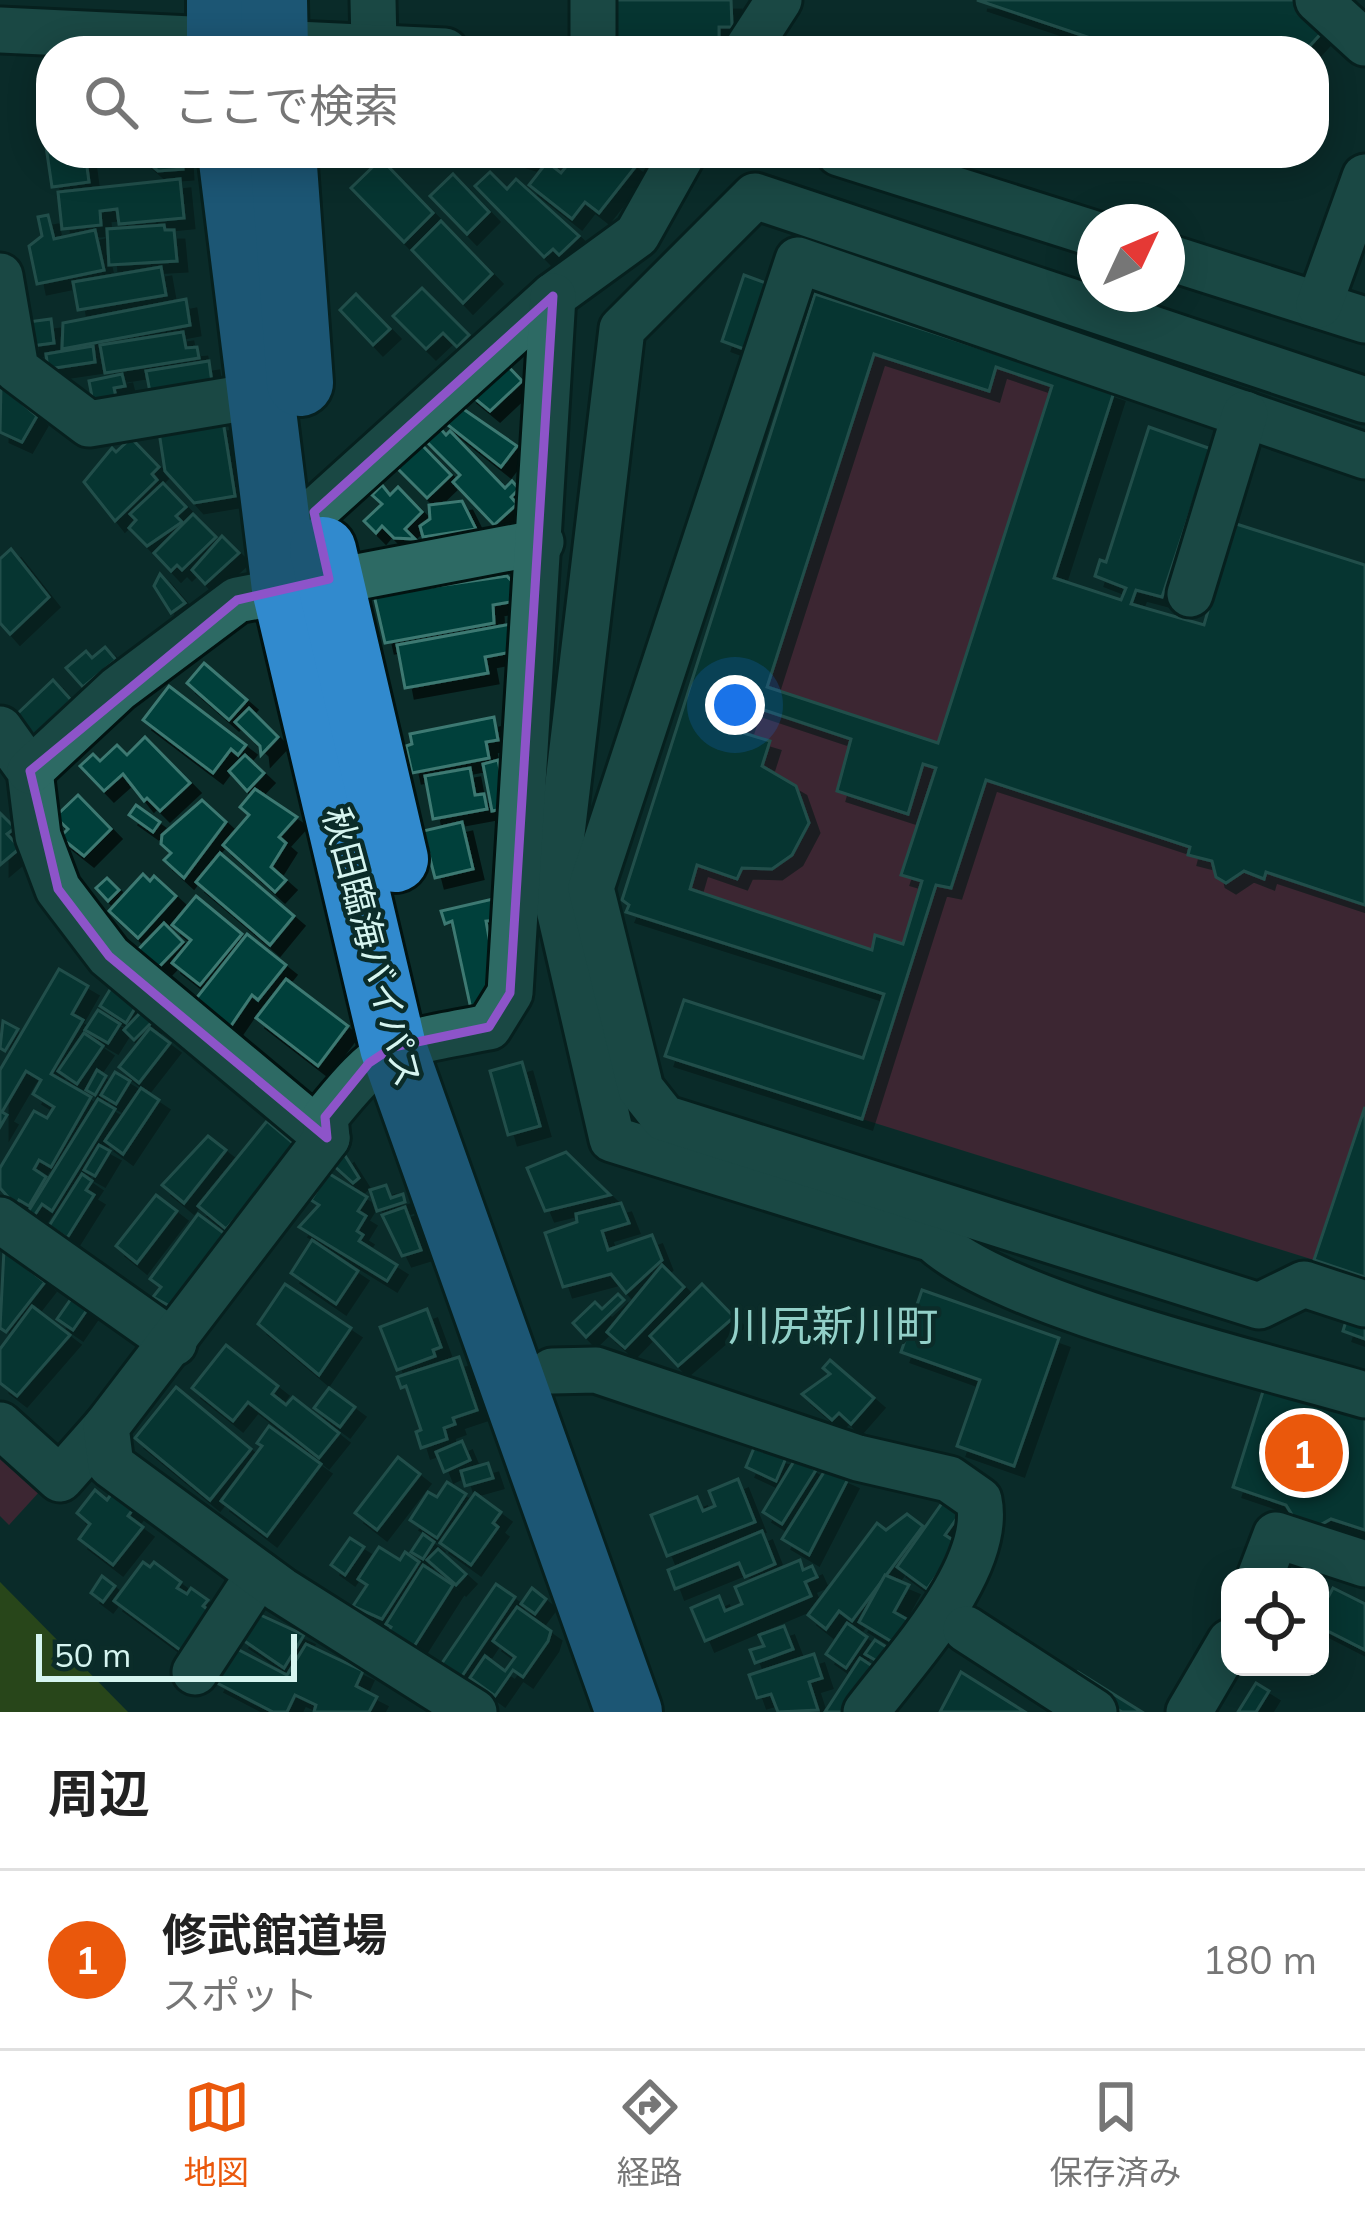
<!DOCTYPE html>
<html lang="ja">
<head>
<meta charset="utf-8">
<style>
  body { margin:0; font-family:Mulish,"Noto Sans JP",sans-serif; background:#f2f2f2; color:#222 }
  .controls { position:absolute; right:36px; bottom:36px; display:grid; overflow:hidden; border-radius:24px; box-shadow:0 6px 30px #0003 }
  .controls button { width:108px; height:108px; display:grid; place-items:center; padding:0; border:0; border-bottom:3px solid #e0e0e0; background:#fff; color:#222; font:60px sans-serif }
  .compass { position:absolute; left:1077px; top:204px; width:108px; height:108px; border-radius:50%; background:#fff; box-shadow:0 6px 30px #0003; rotate:46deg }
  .scale { position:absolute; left:36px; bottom:30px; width:261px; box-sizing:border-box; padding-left:12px; border:6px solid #d6f5f0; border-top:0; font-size:33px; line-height:42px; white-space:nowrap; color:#d6f5f0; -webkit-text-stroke:9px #0b2c29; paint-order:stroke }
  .you { position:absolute; left:735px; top:705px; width:42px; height:42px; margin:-30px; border:9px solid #fff; border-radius:50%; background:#1a73e8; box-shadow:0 0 0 18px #1a73e833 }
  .badge { display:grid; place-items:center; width:78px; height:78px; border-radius:50%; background:#ea580c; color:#fff; font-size:39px; font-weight:700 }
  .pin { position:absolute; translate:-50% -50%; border:6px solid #fff; box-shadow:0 3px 12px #0006 }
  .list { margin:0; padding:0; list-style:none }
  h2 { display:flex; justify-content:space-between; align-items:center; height:156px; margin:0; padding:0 48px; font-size:51px }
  h2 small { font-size:39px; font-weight:400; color:#767676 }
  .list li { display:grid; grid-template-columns:78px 1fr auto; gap:36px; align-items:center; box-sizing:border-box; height:180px; padding:0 48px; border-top:3px solid #e0e0e0 }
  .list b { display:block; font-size:45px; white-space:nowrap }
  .list p { margin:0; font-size:39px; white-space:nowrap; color:#767676 }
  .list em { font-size:39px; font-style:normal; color:#767676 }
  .icon { flex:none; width:66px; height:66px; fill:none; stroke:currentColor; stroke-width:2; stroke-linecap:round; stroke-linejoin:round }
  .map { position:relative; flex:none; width:1365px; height:1712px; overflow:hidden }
  .search { position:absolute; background:#fff; box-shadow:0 6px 30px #0003; left:36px; right:36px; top:36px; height:132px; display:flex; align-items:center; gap:30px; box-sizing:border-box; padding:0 42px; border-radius:48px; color:#767676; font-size:45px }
  .sheet { height:336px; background:#fff }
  nav { display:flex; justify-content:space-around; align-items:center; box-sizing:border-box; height:168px; border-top:3px solid #e0e0e0; background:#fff; font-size:33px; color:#767676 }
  nav a { display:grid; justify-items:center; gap:6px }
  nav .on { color:#ea580c }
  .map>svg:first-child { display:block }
</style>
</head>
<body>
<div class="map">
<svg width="1365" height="1712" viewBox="0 0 1365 1712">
  <defs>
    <filter id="shadow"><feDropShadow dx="10" dy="10" stdDeviation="0" flood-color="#0009"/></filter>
  </defs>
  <rect width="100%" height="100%" fill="#0b2c29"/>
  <g fill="#79203c">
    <path d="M874 354 988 391 996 367 1052 386 938 743 767 687Z"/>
    <path d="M749 705 851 739 838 791 908 814 923 764 936 768 901 874 922 881 903 944 876 935 872 950 690 889 697 865 737 879 742 868C776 874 798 856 809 824L796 786 762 766 770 741 740 732Z"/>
    <path d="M986 780 1190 847 1188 855 1212 861 1216 877 1226 882 1244 871 1266 872 1365 905V1107L1314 1260 862 1119 936 885 951 888Z"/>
    <path d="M0 1433 51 1479 9 1525 0 1516Z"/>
  </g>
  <path fill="#4c6708" d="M0 1582 128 1712H0Z"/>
  <g fill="#003f3a" stroke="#3d7972" stroke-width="3" fill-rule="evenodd" filter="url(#shadow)">
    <path d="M614 0H731L732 27H719V42H709V51H647V41H615Z"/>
    <path d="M977 0H1295L1326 28 1305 51 1262 40 1258 51H1129Z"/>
    <path d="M51 97V153H85L89 182 52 187 39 99Z"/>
    <path d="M137 153H182L183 169 158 171Z"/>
    <path d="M504 153H553L539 164Z"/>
    <path d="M577 153H619L636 166 599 213 585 202 572 219 529 185 547 162 561 173Z"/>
    <path d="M381 159 433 213 404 242 351 188Z"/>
    <path d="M490 172 507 189 516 179 579 236 559 255 553 249 544 257 475 186Z"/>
    <path d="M453 174 489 212 467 234 430 196Z"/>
    <path d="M180 179 184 218 119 224 117 209 100 211 101 225 62 229 58 192Z"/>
    <path d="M48 215 54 239 95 230 104 270 37 284 29 246 42 236 38 217Z"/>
    <path d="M441 221 492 274 463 303 412 250Z"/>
    <path d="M164 225 165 230H174L177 261 109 265 107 229Z"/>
    <path d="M161 267 166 295 78 310 73 282Z"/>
    <path d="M744 275 774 286 752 352 722 341Z"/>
    <path d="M422 288 469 335 457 347 443 333 426 349 393 316Z"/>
    <path d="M356 294 390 329 373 345 340 310Z"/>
    <path d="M815 294 1114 392 1054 578 1121 600 1126 588 1095 576 1100 560 1106 562 1149 427 1211 449 1162 597 1136 590 1131 604 1204 625 1233 523 1365 565V905L1266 872 1264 879 1244 871 1226 883 1216 877 1212 861 1188 855 1190 847 986 780 951 888 936 885 862 1119 665 1056 684 1000 863 1058 884 994 626 912 629 905 622 900ZM874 354 989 391 996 367 1052 386 938 743 767 687ZM749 705 851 739 837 791 908 814 923 764 936 768 901 875 922 881 903 944 875 935 872 950 690 889 697 865 737 879 742 868 772 869 792 855 809 823 796 786 762 766 770 741 740 732Z"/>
    <path d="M186 299 190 325 62 349 63 323Z"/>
    <path d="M51 319 54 343 31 346 28 322Z"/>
    <path d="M183 332 186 348 197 347 199 358 105 373 100 345Z"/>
    <path d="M93 346 95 362 48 369 46 354Z"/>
    <path d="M209 361 212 383 150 392 146 371Z"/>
    <path d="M503 361 522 381 490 411 468 393Z"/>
    <path d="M122 374 125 386 114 388 116 397 93 402 89 381Z"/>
    <path d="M1 385 37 416 22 442 0 432Z"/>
    <path d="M456 404 517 446 501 467 444 422Z"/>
    <path d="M223 421 235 496 194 503 165 471 159 432Z"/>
    <path d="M439 427 446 435 450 431 505 488 512 481 519 489 511 497 517 504 494 525 453 482 460 475 425 440Z"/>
    <path d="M131 438 159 467 152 474 157 480 115 521 84 482 112 448 116 452Z"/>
    <path d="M419 442 451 475 427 498 395 466Z"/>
    <path d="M163 483 186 507 176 516 182 522 147 546 129 528 136 520 130 514Z"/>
    <path d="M382 485 390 495 398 487 422 512 405 529 415 539 394 538 382 526 376 533 364 521 382 504 372 495Z"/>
    <path d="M462 501 476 529 423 537 420 526 430 519 429 505Z"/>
    <path d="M193 514 216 537 182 570 177 565 171 571 154 553Z"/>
    <path d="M222 536 239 553 205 584 192 570Z"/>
    <path d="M11 549 49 597 10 634 0 623V559Z"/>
    <path d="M160 574 185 603 171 613 154 586Z"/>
    <path d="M507 576 520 590 515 601 493 605 494 623 385 643 374 595Z"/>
    <path d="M511 624 516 651 485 657 488 673 405 688 397 645Z"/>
    <path d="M105 647 116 660 83 687 66 668 86 651 92 658Z"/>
    <path d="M204 663 247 700 229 720 187 683Z"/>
    <path d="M53 680 71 700 34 735 16 715Z"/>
    <path d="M169 686 246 745 238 755 231 749 213 773 143 720Z"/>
    <path d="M249 708 278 737 261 755 260 746 235 722Z"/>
    <path d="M494 717 498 740 486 742 489 758 412 773 406 746 412 744 410 734Z"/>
    <path d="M145 737 190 783 160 811 147 798 144 801 123 774 104 791 80 766 93 754 100 761 117 745 127 755Z"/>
    <path d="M245 755 264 773 247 791 229 771Z"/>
    <path d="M498 760 508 808 492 811 483 764Z"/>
    <path d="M470 768 475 795 484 794 487 809 433 819 425 776Z"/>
    <path d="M255 789 297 817 279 837 286 843 271 867 286 880 275 892 223 845 249 815 240 807Z"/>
    <path d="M78 795 111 829 84 856 60 837 68 829 55 817Z"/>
    <path d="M202 800 226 822 184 878 164 860 171 853 161 844 162 835Z"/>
    <path d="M136 805 160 822 153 832 129 815Z"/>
    <path d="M0 813 15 828 7 834 20 848 0 865Z"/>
    <path d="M462 822 473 869 435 878 423 831Z"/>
    <path d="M220 853 294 916 270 945 196 882Z"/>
    <path d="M143 874 150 881 154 876 176 896 138 938 109 911Z"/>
    <path d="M107 878 119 890 108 901 96 888Z"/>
    <path d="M196 896 242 934 200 985 172 963 191 940 172 925Z"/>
    <path d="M493 899 499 920 486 921 494 966 491 1003 471 1009 452 921 445 924 441 911Z"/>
    <path d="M164 923 183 942 154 972 135 953Z"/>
    <path d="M247 934 286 965 258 1000 252 995 226 1033 191 1005Z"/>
    <path d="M59 969 88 986 72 1014 83 1020 51 1074 91 1097 51 1167 39 1160 34 1169 46 1177 29 1206 19 1200 16 1206 0 1188V1168L34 1111 47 1118 54 1107 33 1094 41 1080 26 1071 2 1112 7 1115 0 1127V1070Z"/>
    <path d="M286 979 348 1026 318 1066 256 1018Z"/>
    <path d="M111 988 137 1005 126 1023 100 1006Z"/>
    <path d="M98 1010 120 1024 108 1043 85 1030Z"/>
    <path d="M142 1011 152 1022 134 1040 124 1030Z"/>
    <path d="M3 1021 18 1029 5 1051 0 1048Z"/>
    <path d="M150 1028 170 1043 139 1083 119 1067Z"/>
    <path d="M84 1033 103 1046 77 1084 58 1071Z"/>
    <path d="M522 1062 540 1126 508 1135 490 1071Z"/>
    <path d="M97 1070 106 1076 95 1095 86 1090Z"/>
    <path d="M115 1072 130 1081 116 1104 101 1095Z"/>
    <path d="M141 1088 159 1100 123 1154 105 1141Z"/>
    <path d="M98 1099 115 1109 52 1211 42 1204 34 1216 28 1212Z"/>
    <path d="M1365 1107V1277L1314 1260Z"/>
    <path d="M267 1121 299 1148 226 1229 198 1206Z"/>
    <path d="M208 1136 226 1150 184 1203 162 1185Z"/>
    <path d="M99 1145 110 1151 95 1176 84 1170Z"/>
    <path d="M566 1152 610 1195 545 1211 527 1168Z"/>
    <path d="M344 1154 359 1178 353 1183 333 1165Z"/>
    <path d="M328 1173 367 1197 358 1211 366 1216 357 1231 363 1235 359 1241 397 1265 387 1281 299 1227 319 1205 311 1200Z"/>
    <path d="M82 1174 92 1181 86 1190 94 1195 67 1238 49 1226Z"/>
    <path d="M386 1185 391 1198 403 1194 405 1202 377 1211 370 1190Z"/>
    <path d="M156 1195 177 1211 137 1263 116 1246Z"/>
    <path d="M621 1203 629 1223 602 1231 608 1250 652 1235 662 1260 626 1293 611 1274 563 1287 545 1233 577 1222 576 1214Z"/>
    <path d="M405 1207 421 1250 402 1256 382 1215Z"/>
    <path d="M198 1214 229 1237 179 1311 153 1297 161 1287 150 1279Z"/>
    <path d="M312 1240 358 1271 336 1304 291 1273Z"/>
    <path d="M4 1250 45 1282 6 1332 0 1328Z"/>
    <path d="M662 1265 684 1287 625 1348 607 1332Z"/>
    <path d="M285 1284 351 1328 319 1375 258 1324Z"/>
    <path d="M702 1284 734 1317 678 1366 650 1336Z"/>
    <path d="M922 1290 1059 1338 1014 1466 957 1446 980 1380 901 1352Z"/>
    <path d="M618 1294 624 1300 586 1337 573 1323 595 1302 602 1309Z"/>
    <path d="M73 1296 89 1307 73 1330 57 1319Z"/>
    <path d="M32 1306 70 1335 17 1396 0 1383V1349Z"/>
    <path d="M427 1309 441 1347 433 1350 435 1356 397 1370 380 1327Z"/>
    <path d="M1347 1318 1365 1324V1339L1343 1331Z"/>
    <path d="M226 1345 278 1386 272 1394 286 1405 293 1397 339 1433 319 1458 248 1402 233 1421 192 1388Z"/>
    <path d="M459 1357 477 1410 453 1418 455 1424 444 1428 447 1439 421 1448 416 1432 421 1430 406 1386 401 1388 397 1377Z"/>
    <path d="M830 1360 874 1398 851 1424 839 1413 832 1420 802 1394 830 1374 823 1368Z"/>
    <path d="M1265 1385 1365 1419V1530L1331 1519 1304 1534 1286 1505 1233 1487Z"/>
    <path d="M176 1387 251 1449 210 1500 135 1438Z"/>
    <path d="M329 1388 355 1407 340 1427 314 1408Z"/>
    <path d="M269 1426 321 1464 267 1536 221 1501 262 1446 257 1443Z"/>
    <path d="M462 1441 470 1460 444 1472 436 1452Z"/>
    <path d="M754 1448 786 1458 776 1481 746 1467Z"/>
    <path d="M398 1457 420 1474 377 1530 355 1513Z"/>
    <path d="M796 1458 816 1470 782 1524 763 1512Z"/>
    <path d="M488 1463 493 1478 465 1486 461 1471Z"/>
    <path d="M826 1469 848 1479 809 1555 782 1539Z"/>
    <path d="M738 1479 755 1522 667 1556 651 1515 697 1497 703 1511 715 1506 709 1491Z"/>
    <path d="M447 1482 466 1494 437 1538 410 1520 428 1492 437 1497Z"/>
    <path d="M115 1489 136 1505 128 1516 143 1527 113 1565 79 1539 90 1524 77 1513 95 1490 107 1500Z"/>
    <path d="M475 1493 501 1512 493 1523 498 1527 471 1565 440 1543Z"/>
    <path d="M945 1499 962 1511 945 1535 959 1544 927 1589 897 1567Z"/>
    <path d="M907 1514 923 1526 852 1621 839 1611 826 1629 808 1615 877 1523 886 1530Z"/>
    <path d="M762 1531 775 1564 745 1577 739 1563 675 1589 668 1570Z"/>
    <path d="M423 1534 434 1542 423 1559 411 1552Z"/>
    <path d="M350 1538 364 1547 345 1575 331 1565Z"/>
    <path d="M379 1547 400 1560 405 1552 419 1562 382 1619 353 1606 367 1585 358 1579Z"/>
    <path d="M438 1549 466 1574 456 1585 427 1560Z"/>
    <path d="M800 1560 803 1570 812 1566 817 1577 805 1582 811 1596 705 1641 691 1608 719 1596 725 1611 742 1604 735 1587Z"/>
    <path d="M143 1562 150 1567 154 1562 181 1582 177 1588 187 1594 191 1588 208 1600 203 1606 212 1613 183 1652 114 1601Z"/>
    <path d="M423 1565 453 1585 413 1648 388 1632 391 1627 386 1624Z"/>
    <path d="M885 1575 909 1585 894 1612 917 1625 899 1646 859 1622Z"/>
    <path d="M102 1576 115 1586 103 1602 91 1593Z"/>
    <path d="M496 1584 515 1597 460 1679 440 1666Z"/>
    <path d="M532 1588 546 1599 535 1614 521 1604Z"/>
    <path d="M1333 1588 1365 1604V1650L1320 1627V1612Z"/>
    <path d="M517 1607 551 1631 548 1641 523 1677 513 1670 495 1696 470 1678 485 1656 505 1671 515 1657 493 1641Z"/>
    <path d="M256 1613 304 1635 284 1668 240 1638Z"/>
    <path d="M847 1623 867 1637 846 1668 826 1654Z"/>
    <path d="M784 1626 793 1649 755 1663 750 1650 764 1646 759 1635Z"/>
    <path d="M875 1640 896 1653 887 1667 865 1654Z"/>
    <path d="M306 1644 363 1671 356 1686 377 1697 369 1712H314L316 1705 295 1695 287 1712H273L215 1682 235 1648 287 1675Z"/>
    <path d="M814 1654 822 1678 809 1682 818 1710 778 1712 771 1694 757 1698 749 1675Z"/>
    <path d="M860 1658 883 1673 857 1712H825Z"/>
    <path d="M961 1672 1025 1712H940Z"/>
    <path d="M1078 1672 1142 1712H1122L1072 1681Z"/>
    <path d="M1256 1683 1269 1691 1256 1712H1238Z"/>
  </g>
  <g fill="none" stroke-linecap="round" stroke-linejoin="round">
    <defs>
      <g id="minor">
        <path d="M373 0 374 45"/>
        <path d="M1318 0 1365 43"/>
        <path d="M0 30 445 51"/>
        <path d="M593 51V0"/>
        <path d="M746 51 779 0"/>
        <path d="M839 153 1095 234"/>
        <path d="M1167 257 1365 320"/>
        <path d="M0 276 16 369 89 424 285 391"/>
        <path d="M1319 305 1365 177"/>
        <path d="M1365 400 755 196 622 329 555 892 612 1139 933 1239C1001 1304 1264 1365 1365 1395"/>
        <path d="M1365 456 798 260 591 888 641 1089 664 1118 1259 1306 1304 1284 1365 1304"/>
        <path d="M278 538 314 512 553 296 637 235 683 153"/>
        <path d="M1190 594 1245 414"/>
        <path d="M0 729 30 771 38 836 58 889 109 956 327 1138"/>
        <path d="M30 771 118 689 237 600 541 542"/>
        <path d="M0 1220 174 1343"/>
        <path d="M552 1371 596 1370 858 1458 949 1479 979 1500C993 1568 905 1660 866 1712"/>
        <path d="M0 1425 60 1479 106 1427"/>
        <path d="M1260 1577 1276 1535 1365 1564"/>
        <path d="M966 1629 1094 1712"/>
        <path d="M195 1672 259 1574"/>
        <path d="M474 1712 281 1590 111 1465 106 1427 327 1138 325 1117C387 1040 394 1045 489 1027L510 993 553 296"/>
        <path d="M1189 1712 1230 1642"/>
      </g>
      <g id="highway">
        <path d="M220 0V51"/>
        <path d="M274 0 275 51"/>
        <path d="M231 153 285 589 393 1047 629 1712"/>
        <path d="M283 153 300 383"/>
        <path d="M323 550 395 859"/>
      </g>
    </defs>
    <use href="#minor" stroke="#021311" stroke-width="51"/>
    <use href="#highway" stroke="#021311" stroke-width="72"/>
    <use href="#minor" stroke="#2d6a64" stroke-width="45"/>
    <use href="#highway" stroke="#318ace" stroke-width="66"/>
  </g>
  <path d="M0 0H1365V1712H0ZM553 296 510 993 489 1027 393 1047 369 1063 325 1117 327 1138 109 956 58 889 30 771 237 600 329 579 314 512Z" fill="#0b2c29" fill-opacity=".55" fill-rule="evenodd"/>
  <path fill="none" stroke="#8d54c9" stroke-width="9" stroke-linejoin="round" d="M553 296 510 993 489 1027 393 1047 369 1063 325 1117 327 1138 109 956 58 889 30 771 237 600 329 579 314 512Z"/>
  <g text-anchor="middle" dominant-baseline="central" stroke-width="9" stroke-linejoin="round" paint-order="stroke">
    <g font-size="36" fill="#d6f5f0" stroke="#0b2c29">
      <text transform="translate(373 947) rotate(75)">秋田臨海バイパス</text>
    </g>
    <g font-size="42" fill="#92d0c8" stroke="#0b2c29">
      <text x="833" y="1325">川尻新川町</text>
    </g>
  </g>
</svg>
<div class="controls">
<button><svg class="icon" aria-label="locate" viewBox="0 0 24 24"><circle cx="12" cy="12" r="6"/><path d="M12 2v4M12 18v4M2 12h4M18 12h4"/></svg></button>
</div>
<svg class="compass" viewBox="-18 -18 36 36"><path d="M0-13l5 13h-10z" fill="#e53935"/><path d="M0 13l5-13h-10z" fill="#767676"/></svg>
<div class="scale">50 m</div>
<div class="you"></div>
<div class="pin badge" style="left:1304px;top:1453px">1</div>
<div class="search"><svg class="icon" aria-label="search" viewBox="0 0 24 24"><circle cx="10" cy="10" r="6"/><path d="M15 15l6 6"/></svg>ここで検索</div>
</div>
<section class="sheet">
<h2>周辺<small></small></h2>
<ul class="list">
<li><span class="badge">1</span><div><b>修武館道場</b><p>スポット</p></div><em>180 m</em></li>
</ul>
</section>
<nav>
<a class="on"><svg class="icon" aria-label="map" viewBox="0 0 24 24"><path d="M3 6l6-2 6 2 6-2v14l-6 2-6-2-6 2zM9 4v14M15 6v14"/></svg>地図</a>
<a><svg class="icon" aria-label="directions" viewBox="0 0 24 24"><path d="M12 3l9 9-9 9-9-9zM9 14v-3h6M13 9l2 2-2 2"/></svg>経路</a>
<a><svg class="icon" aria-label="saved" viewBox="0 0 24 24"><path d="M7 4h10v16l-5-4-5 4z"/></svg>保存済み</a>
</nav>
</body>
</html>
